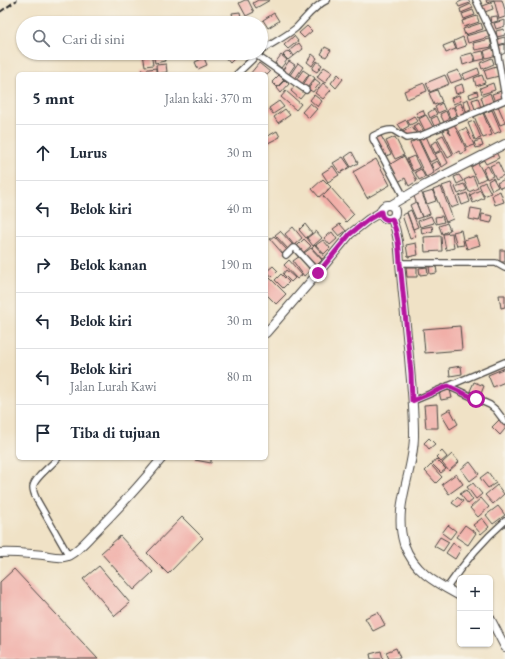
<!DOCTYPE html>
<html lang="id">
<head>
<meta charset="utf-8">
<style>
  body { margin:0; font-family:"EB Garamond",serif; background:#f6f6f7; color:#1f2937 }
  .controls { position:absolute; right:12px; bottom:12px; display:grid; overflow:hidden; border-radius:6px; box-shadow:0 1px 3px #0004 }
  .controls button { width:36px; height:36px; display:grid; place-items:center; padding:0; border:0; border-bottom:1px solid #e0e1e3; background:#fff; color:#1f2937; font:20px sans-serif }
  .stop { position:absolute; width:12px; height:12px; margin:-9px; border:3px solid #b5179e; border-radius:50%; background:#fff }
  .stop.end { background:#b5179e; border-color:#fff; box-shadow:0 1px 4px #0008 }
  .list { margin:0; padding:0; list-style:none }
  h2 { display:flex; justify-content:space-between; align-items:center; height:52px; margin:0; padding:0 16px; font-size:17px }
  h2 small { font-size:13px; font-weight:400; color:#747a83 }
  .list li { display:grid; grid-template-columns:26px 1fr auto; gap:12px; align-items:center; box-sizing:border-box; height:56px; padding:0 16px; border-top:1px solid #e0e1e3 }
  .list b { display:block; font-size:15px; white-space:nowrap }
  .list p { margin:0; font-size:13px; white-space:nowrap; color:#747a83 }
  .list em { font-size:13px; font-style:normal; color:#747a83 }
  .icon { flex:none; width:22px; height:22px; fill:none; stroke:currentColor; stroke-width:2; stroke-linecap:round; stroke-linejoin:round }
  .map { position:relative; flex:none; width:505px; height:659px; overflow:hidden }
  .search { position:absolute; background:#fff; box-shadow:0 1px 3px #0004; left:16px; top:16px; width:252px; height:44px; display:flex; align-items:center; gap:10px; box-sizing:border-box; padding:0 14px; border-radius:22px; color:#747a83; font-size:15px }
  .panel { position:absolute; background:#fff; box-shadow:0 1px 3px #0004; left:16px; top:72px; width:252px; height:388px; border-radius:6px }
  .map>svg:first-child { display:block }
</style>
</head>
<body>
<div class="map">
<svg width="505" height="659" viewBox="0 0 505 659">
  <rect width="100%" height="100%" fill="#f7f3e8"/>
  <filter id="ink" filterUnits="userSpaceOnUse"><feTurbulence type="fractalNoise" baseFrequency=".025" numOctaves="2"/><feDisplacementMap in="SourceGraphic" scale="8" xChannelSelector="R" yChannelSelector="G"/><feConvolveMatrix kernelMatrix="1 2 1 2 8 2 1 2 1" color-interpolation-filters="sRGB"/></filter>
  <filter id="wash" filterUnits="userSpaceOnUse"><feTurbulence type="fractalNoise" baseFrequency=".012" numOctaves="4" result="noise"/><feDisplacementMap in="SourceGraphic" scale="16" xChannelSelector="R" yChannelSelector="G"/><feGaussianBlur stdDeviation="0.9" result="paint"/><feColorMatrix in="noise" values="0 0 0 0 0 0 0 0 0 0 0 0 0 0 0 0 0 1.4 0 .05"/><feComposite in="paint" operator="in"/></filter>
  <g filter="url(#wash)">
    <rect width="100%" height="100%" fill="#f0e2c6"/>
    <g id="blocks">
      <g fill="#f1afa8">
        <path d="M245 0H248L254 12 246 16 239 3Z"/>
        <path d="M258 0H270L256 8 253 3Z"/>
        <path d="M464 0H468L470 3 459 7 457 3Z"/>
        <path d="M486 0H502L505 10V17L499 19 494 0 487 3Z"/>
        <path d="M491 3 493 9 482 13 480 7Z"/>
        <path d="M471 4 473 8 461 13 460 9Z"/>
        <path d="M473 10 475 15 464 19 462 14Z"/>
        <path d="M240 12 242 23H234L232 13Z"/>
        <path d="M274 13 279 21 268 28 263 20Z"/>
        <path d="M477 16 479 22 464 27 462 21Z"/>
        <path d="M497 16 498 21 491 23 490 17Z"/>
        <path d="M505 20V26L496 29 494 23Z"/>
        <path d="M481 23 483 29 465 35 463 29Z"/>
        <path d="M307 26 312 31 304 38 299 33Z"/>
        <path d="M504 29 505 35 497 37 496 31Z"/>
        <path d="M487 30 489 37 468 43 466 36Z"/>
        <path d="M294 36 298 41 288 49 284 45Z"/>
        <path d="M463 37 466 46 457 49 454 41Z"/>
        <path d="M505 37V43L498 45 497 39Z"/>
        <path d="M490 39 492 47 475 50 473 43Z"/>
        <path d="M453 42 456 49 446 53 443 46Z"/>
        <path d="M299 43 303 49 294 56 290 50Z"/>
        <path d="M505 44V53L501 55 498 46Z"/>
        <path d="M325 47 331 50 326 57 321 54Z"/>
        <path d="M495 47 497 55 486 58 484 51Z"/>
        <path d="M288 51 293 56 288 60 283 55Z"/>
        <path d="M483 51 485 59 476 61 474 53Z"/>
        <path d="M151 53 153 65 145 66 143 54Z"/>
        <path d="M153 53H163L165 61 155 63Z"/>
        <path d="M225 53H236L238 55 230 63 223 55Z"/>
        <path d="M472 53 475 61 463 65 461 56Z"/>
        <path d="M312 54 317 58 312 66 307 62Z"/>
        <path d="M281 55 287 60 281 68 275 63Z"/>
        <path d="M204 58 207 65 198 69 195 62Z"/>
        <path d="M492 58 494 64 482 69 480 63Z"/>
        <path d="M289 61 295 65 288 75 282 71Z"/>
        <path d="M317 61 322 65 317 72 312 69Z"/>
        <path d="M259 63 270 72 266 76V74H250Z"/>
        <path d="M298 63 303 67 295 79 290 75Z"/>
        <path d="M166 64 167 72 157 74 156 65Z"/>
        <path d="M496 66 499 76 487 79 484 70Z"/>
        <path d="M324 67 332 72 325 83 317 77Z"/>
        <path d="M156 68V74H143L142 70Z"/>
        <path d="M478 68 480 74 465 80 463 74Z"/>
        <path d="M303 70 309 74 302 84 296 80Z"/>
        <path d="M458 70 462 79 451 83 447 74Z"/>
        <path d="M310 74 315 78 307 88 303 85Z"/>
        <path d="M338 74 343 79 336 88 331 83Z"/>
        <path d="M279 75 284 80 277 87 272 82Z"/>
        <path d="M445 75 449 84 430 92 426 83Z"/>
        <path d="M482 75 485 83 476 86 474 78Z"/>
        <path d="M315 79 320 83 313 92 308 89Z"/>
        <path d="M285 80 289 84 281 93 277 88Z"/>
        <path d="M323 83 331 90 323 99 315 93Z"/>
        <path d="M424 83 427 91 407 99 404 91Z"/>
        <path d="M493 83 495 90 482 94 480 88Z"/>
        <path d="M462 84 464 91 456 94 454 87Z"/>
        <path d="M295 85 305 93 300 99 291 91Z"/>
        <path d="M437 90 442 102 434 105 429 93Z"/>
        <path d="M286 91 301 104 296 110 281 97Z"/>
        <path d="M477 91 478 95 470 98 469 94Z"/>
        <path d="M501 91 503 99 495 102 492 94Z"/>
        <path d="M490 93 493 102 484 106 481 97Z"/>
        <path d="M314 95 322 101 318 107 310 100Z"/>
        <path d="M459 95 461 101 453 104 451 98Z"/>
        <path d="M478 98 481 108 475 109 472 100Z"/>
        <path d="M468 99 471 109 466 111 463 101Z"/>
        <path d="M279 101 284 107 273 114 269 108Z"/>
        <path d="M310 103 317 109 309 118 302 112Z"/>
        <path d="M442 103 445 110 438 113 435 107Z"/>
        <path d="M461 103 465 114 458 117 454 106Z"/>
        <path d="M498 106 505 122V123L500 125 493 108Z"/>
        <path d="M453 107 457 115 450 118 447 110Z"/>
        <path d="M285 109 290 115 278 123 274 117Z"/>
        <path d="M434 109 437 114 430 118 428 113Z"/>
        <path d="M423 110 425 115 418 118 416 113Z"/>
        <path d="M492 110 501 131 494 134 484 113Z"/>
        <path d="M446 111 450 121 445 124 440 114Z"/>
        <path d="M483 113 492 135 483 138 474 116Z"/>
        <path d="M426 115 433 127 425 131 419 119Z"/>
        <path d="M414 116 418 121 410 125 407 120Z"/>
        <path d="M437 116 441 125 435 128 431 119Z"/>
        <path d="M406 120 409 126 402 130 398 124Z"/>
        <path d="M474 121 481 138 475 140 468 123Z"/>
        <path d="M419 123 424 132 419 135 413 126Z"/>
        <path d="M454 124 467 151 461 154 459 151 454 154 443 131 447 129 451 135 447 127Z"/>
        <path d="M412 127 416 133 407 138 403 132Z"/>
        <path d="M466 128 474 145 467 148 459 131Z"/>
        <path d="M277 131 280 137 266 144V137Z"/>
        <path d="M380 134 391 154 384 157 373 138Z"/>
        <path d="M443 135 453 155 448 158 437 138Z"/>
        <path d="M426 136 436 159 430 162 419 139Z"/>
        <path d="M395 137 404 155 395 159 386 141Z"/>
        <path d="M418 139 434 173 426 177 410 143Z"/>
        <path d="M481 140 483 146 476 148 474 142Z"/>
        <path d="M437 141 441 150 435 153 431 144Z"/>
        <path d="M442 151 448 163 442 167 435 154Z"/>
        <path d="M352 152 358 163 351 167 345 157Z"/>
        <path d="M496 152 499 158 486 164 483 159Z"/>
        <path d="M404 156 417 181 409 186 405 178 398 182 389 165Z"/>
        <path d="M414 156 420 168 413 171 407 159Z"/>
        <path d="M343 157 350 167 340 173 333 163Z"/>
        <path d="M376 159 390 185 367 198 353 172Z"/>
        <path d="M437 161 441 167 434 171 431 164Z"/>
        <path d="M498 162 504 175 496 179 490 166Z"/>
        <path d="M478 163 486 178 478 182 471 167Z"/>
        <path d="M333 166 339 175 328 182 322 173Z"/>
        <path d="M488 166 493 176 487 179 483 169Z"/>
        <path d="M421 169 425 177 419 180 415 172Z"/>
        <path d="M459 175 463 181 457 184 454 177Z"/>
        <path d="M473 176 478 188 469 192 464 180Z"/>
        <path d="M493 178 498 187 492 190 488 181Z"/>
        <path d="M323 179 331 187 319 197 312 189Z"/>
        <path d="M505 179V186L500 188 497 183Z"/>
        <path d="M485 182 491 193 484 196 479 185Z"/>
        <path d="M451 183 459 205 451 208 442 186Z"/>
        <path d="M464 184 467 190 458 194 455 187Z"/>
        <path d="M441 187 453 219 446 222 433 190Z"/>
        <path d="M331 188 354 214 346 222 323 196Z"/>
        <path d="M480 190 484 198 473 203 470 195Z"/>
        <path d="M421 191 430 214 422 217 413 194Z"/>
        <path d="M433 191 436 201 427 204 423 194Z"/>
        <path d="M500 191 504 202 495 205 492 195Z"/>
        <path d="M467 193 470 202 462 205 459 196Z"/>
        <path d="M416 202 422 217 416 219 410 205Z"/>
        <path d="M471 208 482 210 479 221 469 219Z"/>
        <path d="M411 210 418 227 413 229 407 212Z"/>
        <path d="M407 213 416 237 410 239 402 215Z"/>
        <path d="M482 214 493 216 491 223 481 221Z"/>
        <path d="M431 216 434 223 420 227 418 221Z"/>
        <path d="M442 216 444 222 436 224 435 217Z"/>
        <path d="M447 223 450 230 442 234 439 226Z"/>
        <path d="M305 224 312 233 306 238 299 230Z"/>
        <path d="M340 224 346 231 339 236 333 229Z"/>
        <path d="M432 226 433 231 422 234 421 228Z"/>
        <path d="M293 227 302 238 294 245 285 234Z"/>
        <path d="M461 230 464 245 457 246 453 232Z"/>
        <path d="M280 231 293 245 288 249 275 235Z"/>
        <path d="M316 231 322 238 313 246 307 238Z"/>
        <path d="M332 232 337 239 330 245 324 238Z"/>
        <path d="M452 233 454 248 446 250 443 234Z"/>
        <path d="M274 236 287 250 283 254 270 239Z"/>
        <path d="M441 236 442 251 425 252 424 237Z"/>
        <path d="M477 236 480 245 467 249 464 240Z"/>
        <path d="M304 239 311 246 303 253 297 246Z"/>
        <path d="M323 240 330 248 324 254 316 245Z"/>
        <path d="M416 243 418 255 408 257 406 245Z"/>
        <path d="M315 245 325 257 322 259 312 248Z"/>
        <path d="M311 248 322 260 316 266 304 253Z"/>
        <rect x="500" y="250" width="5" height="12"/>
        <path d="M300 256 311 270 304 276 293 261Z"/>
        <path d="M289 260 302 275 297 279 284 265Z"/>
        <path d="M273 266 278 271 272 277 267 271Z"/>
        <path d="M436 266 437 273 430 274 429 267Z"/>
        <path d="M406 267H417V277H407Z"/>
        <path d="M427 267 428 274 420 275 419 268Z"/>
        <path d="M286 270 295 278 291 282 283 274Z"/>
        <path d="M281 274 289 282 283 288 275 280Z"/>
        <path d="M270 278 286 294 276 304 266 294V283Z"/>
        <path d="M499 295H505V307L501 308Z"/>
        <path d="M460 326 462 350 425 353 423 329Z"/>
        <path d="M461 366 462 374 450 376 449 368Z"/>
        <path d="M505 368V382L493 387 488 375Z"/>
        <path d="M474 382 484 386 480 396 470 391Z"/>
        <path d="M450 390 452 398 441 400 439 392Z"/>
        <path d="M437 404 438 428H426L424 405Z"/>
        <path d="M450 409 458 424 450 429 441 414Z"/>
        <path d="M500 419 505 424V429L500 435 492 427Z"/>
        <path d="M429 438 435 444 429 449 424 443Z"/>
        <path d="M442 451 447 457 441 462 436 457Z"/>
        <path d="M452 454 459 462 449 471 442 463Z"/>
        <path d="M195 458H211V463L195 460Z"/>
        <path d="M436 459 446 469 441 473 432 464Z"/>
        <path d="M470 462 479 474 470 481 461 469Z"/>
        <path d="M431 465 442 477 436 483 425 471Z"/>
        <path d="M488 472 496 483 488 488 480 478Z"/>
        <path d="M456 474 463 484 449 494 442 484Z"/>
        <path d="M473 483 482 494 476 499 467 487Z"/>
        <path d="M497 485 504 494 493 504 485 495Z"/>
        <path d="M466 490 473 500 468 504 460 494Z"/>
        <path d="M457 497 463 501 458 507 452 503Z"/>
        <path d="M481 498 489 507 478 517 470 508Z"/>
        <path d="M498 506 505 515 493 524 486 515Z"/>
        <path d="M182 517 203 538 168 574 147 553Z"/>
        <path d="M482 518 489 527 481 534 473 525Z"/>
        <path d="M448 525 456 531 450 539 442 533Z"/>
        <path d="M465 525 476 533 468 545 456 537Z"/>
        <path d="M120 536 153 572 134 590 101 553Z"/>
        <path d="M440 537 449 542 443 551 434 546Z"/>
        <path d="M453 543 461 549 455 559 446 553Z"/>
        <path d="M99 566 130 603 115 616 83 579Z"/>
        <path d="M14 569 98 659H0V582Z"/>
        <path d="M378 612 385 625 373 631 365 618Z"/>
        <path d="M396 648 400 658 389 659 386 652Z"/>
        <path d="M381 651 383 659H371L370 654Z"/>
      </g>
    </g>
  </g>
  <g filter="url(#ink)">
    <use href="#blocks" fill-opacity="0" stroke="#494642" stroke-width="1"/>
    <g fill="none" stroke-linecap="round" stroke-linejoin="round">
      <defs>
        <g id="street">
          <path d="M476 0 494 38 497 51 505 97"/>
          <path d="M261 51C272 43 285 37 296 28 306 18 314 6 327 0"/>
          <path d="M256 55 306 90"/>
          <path d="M237 74 259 53"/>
          <path d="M404 197 373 139V136C379 133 385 129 393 130L406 138 420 136 505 100"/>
          <path d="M286 255 293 248H295L318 273"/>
          <path d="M400 263H496L505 268"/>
          <path d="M448 386 490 405 496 410 505 422"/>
          <path d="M413 401 505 362"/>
          <path d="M58 458C52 465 34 478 33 487 33 491 35 496 37 500L69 556"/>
          <path d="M446 589C463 564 482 541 505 521"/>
        </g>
        <g id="secondary">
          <circle cx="388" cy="212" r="7"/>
          <path d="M391 205 425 185 505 144"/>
          <path d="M392 219C398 234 399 247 400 263 403 294 406 325 409 357 411 382 414 407 414 433 415 471 392 505 404 544 414 572 436 583 460 596"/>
          <path d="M266 333 318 273 350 234 369 219 381 212"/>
          <path d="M0 553C14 552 28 554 43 555 50 556 57 558 64 557 73 556 86 541 92 535 117 510 140 485 162 458"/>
          <path d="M490 618 505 647"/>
        </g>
      </defs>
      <use href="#street" stroke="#494642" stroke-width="8"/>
      <use href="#secondary" stroke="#494642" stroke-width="10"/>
      <use href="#street" stroke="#fff" stroke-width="5.5"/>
      <use href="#secondary" stroke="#fff" stroke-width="8"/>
      <path stroke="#2b2b2b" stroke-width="2" stroke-dasharray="6 3" stroke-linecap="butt" d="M0 12 17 0"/>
    </g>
  </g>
  <g fill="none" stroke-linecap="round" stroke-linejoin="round" filter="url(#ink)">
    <path stroke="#b5179e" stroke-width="5" d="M318 273 350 234 369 219 381 212C381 218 386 221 392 219 398 234 399 247 400 263L411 373 412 401 448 386 476 399"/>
  </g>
</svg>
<div class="controls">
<button>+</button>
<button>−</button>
</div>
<div class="stop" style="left:476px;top:399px"></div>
<div class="stop end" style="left:318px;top:273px"></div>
<div class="search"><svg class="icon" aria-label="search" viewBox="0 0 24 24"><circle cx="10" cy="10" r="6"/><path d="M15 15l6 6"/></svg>Cari di sini</div>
<section class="panel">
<h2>5 mnt<small>Jalan kaki · 370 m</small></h2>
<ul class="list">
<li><svg class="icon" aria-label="ahead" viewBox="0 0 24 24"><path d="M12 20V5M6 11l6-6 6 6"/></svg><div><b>Lurus</b></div><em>30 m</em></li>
<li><svg class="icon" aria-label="left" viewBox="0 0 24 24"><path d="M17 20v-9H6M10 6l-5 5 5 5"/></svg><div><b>Belok kiri</b></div><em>40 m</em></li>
<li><svg class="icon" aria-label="right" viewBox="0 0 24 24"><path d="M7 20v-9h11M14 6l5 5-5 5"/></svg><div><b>Belok kanan</b></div><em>190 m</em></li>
<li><svg class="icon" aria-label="left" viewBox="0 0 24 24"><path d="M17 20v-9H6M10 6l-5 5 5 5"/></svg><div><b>Belok kiri</b></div><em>30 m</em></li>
<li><svg class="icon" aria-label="left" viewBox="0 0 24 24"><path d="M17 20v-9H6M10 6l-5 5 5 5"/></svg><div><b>Belok kiri</b><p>Jalan Lurah Kawi</p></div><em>80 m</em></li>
<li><svg class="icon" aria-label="arrive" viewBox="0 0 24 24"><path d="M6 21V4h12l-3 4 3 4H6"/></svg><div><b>Tiba di tujuan</b></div></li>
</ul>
</section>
</div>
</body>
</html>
